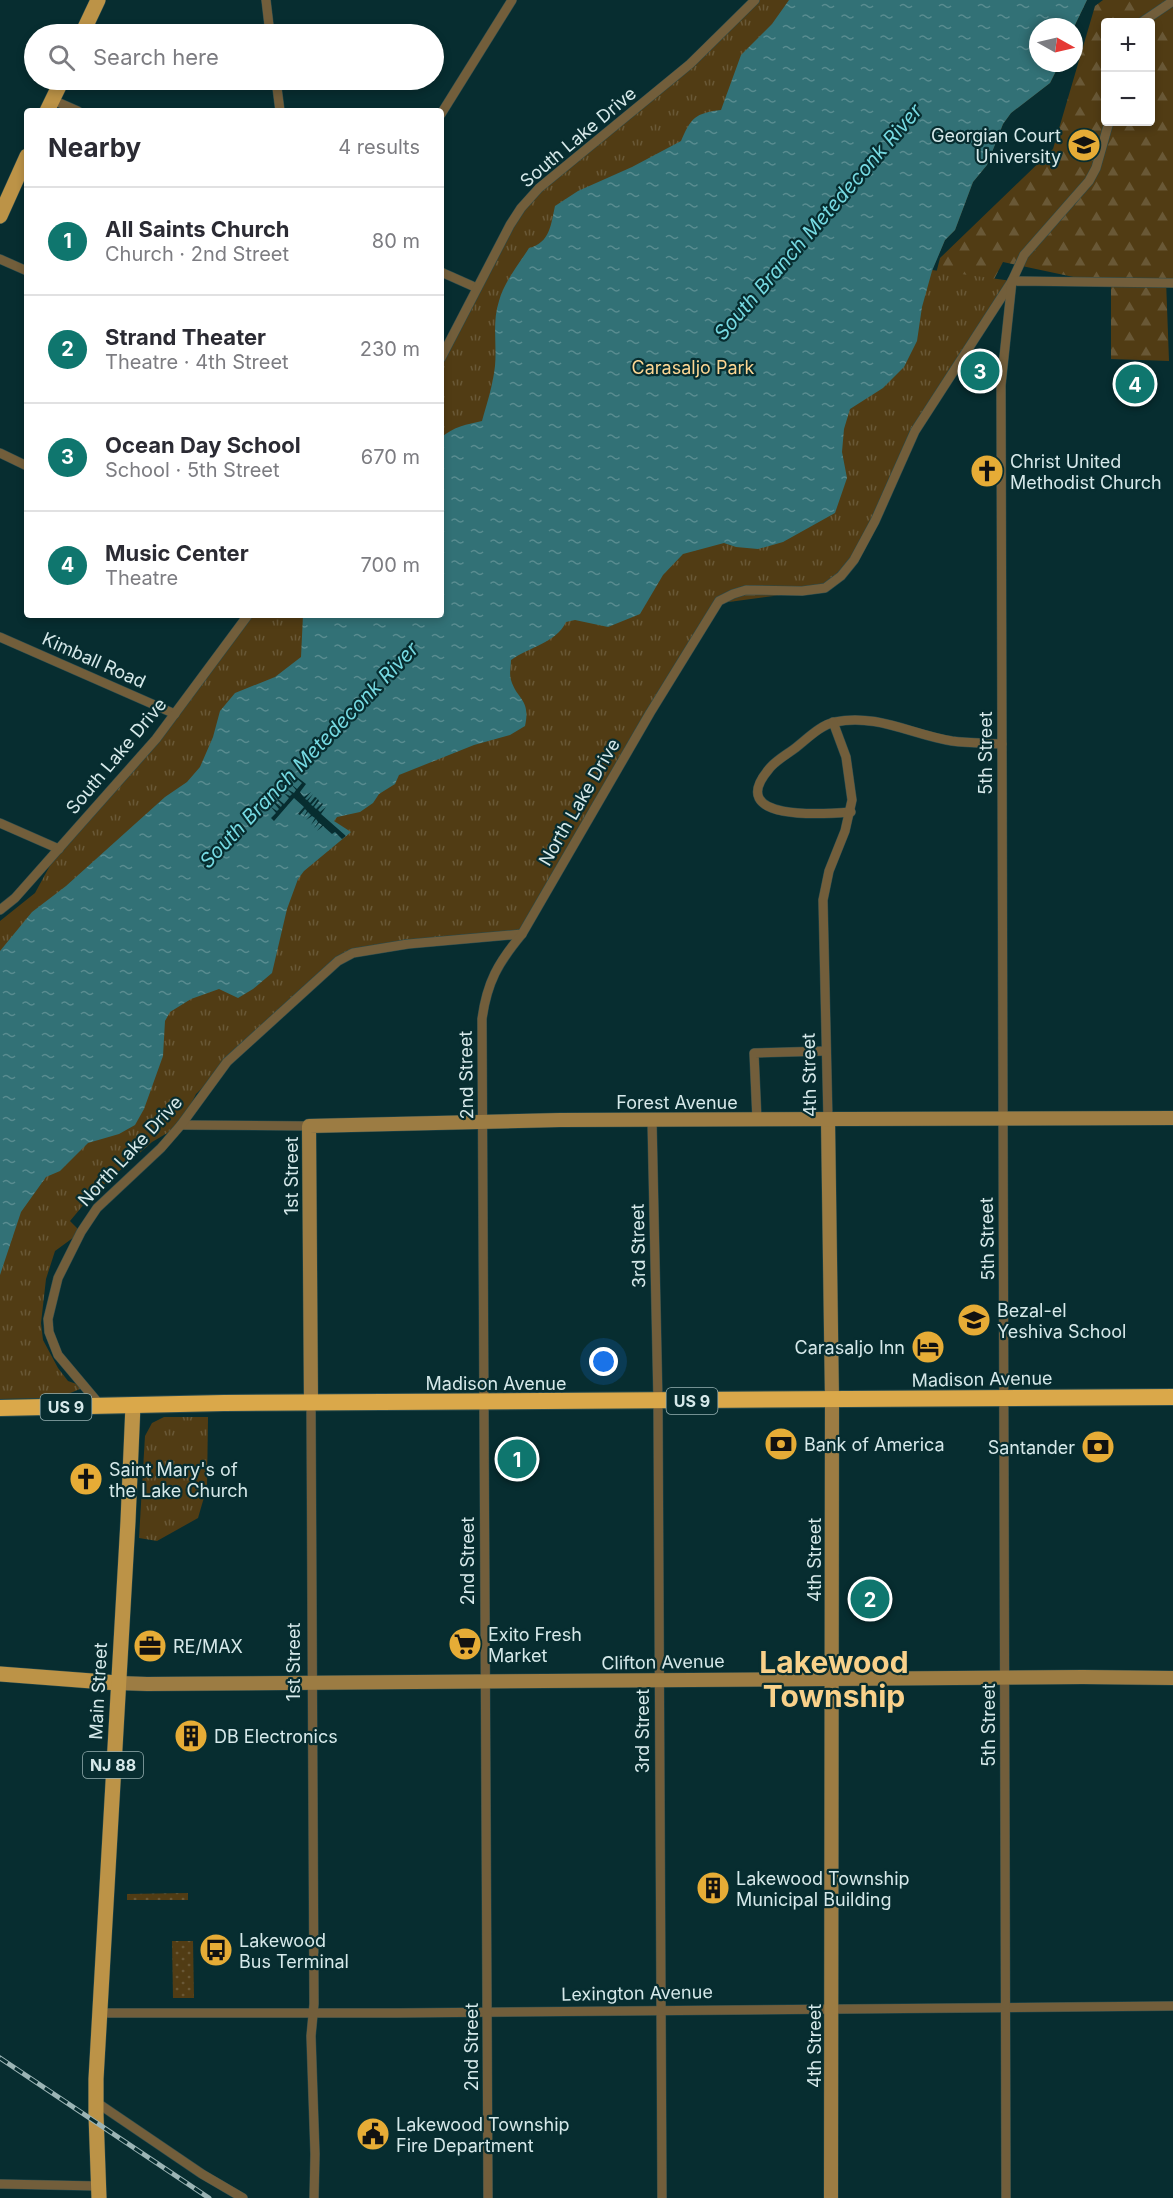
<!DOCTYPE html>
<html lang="en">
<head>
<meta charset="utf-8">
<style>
  body { margin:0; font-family:Inter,sans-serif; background:#f2f2f3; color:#2b2b33 }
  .controls { position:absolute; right:18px; top:18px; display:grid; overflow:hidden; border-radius:6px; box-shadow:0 3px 9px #0003 }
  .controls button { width:54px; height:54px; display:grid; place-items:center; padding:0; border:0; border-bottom:2px solid #e1e1e2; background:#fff; color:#2b2b33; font:30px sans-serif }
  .compass { position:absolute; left:1029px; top:18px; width:54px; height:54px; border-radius:50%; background:#fff; box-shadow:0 3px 9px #0003; rotate:98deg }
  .you { position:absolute; left:604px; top:1362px; width:21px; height:21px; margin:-15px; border:4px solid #fff; border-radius:50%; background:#1a73e8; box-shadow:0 0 0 9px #1a73e833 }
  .badge { display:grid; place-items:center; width:39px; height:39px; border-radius:50%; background:#0f766e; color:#fff; font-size:20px; font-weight:700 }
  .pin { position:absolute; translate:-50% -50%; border:3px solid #fff; box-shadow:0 2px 6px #0006 }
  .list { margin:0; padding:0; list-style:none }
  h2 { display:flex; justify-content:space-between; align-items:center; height:78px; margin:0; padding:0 24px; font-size:26px }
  h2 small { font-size:20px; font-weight:400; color:#7c7c81 }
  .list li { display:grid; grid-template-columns:39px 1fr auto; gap:18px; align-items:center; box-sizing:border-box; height:108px; padding:0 24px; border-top:2px solid #e1e1e2 }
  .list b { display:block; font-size:22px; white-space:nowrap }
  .list p { margin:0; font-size:20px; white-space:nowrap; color:#7c7c81 }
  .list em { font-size:20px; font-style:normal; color:#7c7c81 }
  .icon { flex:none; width:33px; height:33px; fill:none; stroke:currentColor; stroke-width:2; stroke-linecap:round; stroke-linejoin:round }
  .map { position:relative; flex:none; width:1173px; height:2198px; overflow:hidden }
  .search { position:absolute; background:#fff; box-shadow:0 3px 9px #0003; left:24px; top:24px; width:420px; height:66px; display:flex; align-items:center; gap:15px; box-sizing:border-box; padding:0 21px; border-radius:33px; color:#7c7c81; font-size:22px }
  .panel { position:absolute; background:#fff; box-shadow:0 3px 9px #0003; left:24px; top:108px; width:420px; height:510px; border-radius:6px }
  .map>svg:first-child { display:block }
</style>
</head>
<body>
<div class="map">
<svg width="1173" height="2198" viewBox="0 0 1173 2198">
  <defs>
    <pattern id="grass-dots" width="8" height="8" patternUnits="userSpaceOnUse" patternTransform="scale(1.5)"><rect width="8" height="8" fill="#513c14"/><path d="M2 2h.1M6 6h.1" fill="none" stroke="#695836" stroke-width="1.8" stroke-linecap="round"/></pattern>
    <pattern id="forest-firs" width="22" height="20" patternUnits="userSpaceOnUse" patternTransform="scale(1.5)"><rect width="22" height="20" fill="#513c14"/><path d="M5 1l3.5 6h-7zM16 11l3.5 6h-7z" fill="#695836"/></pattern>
    <pattern id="park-tufts" width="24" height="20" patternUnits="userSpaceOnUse" patternTransform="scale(1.5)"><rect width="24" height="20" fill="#513c14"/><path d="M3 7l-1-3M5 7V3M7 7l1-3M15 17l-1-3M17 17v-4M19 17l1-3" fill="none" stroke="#695836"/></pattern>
    <pattern id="water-ripples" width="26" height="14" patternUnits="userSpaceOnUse" patternTransform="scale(1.5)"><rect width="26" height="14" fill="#327176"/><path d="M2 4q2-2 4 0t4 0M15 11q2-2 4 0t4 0" fill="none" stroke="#598c90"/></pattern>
  </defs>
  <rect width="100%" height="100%" fill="#072d30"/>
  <g fill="url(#grass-dots)">
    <path d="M188 1893V1900H127V1894Z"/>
    <path d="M172 1941H193L194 1998H173Z"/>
  </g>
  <path fill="url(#forest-firs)" fill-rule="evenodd" d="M1103 0H1173V280H1166L1169 361 1111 359V285L1003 262 847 563 819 590 714 604 913 364 940 258 1053 149 1095 6ZM1106 22H1150V122H1106Z"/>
  <g fill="url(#park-tufts)">
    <path d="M755 0H1087L1074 27H1038V63H1060L1050 83 1011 113 1003 124 987 165 973 182 955 230 945 240 932 270 1012 281 915 431 854 560 825 588 764 589 719 601 522 934 353 953 222 1069 196 1094 181 1125 152 1142 90 1197 70 1221 81 1232 55 1251 46 1279 41 1323 43 1340 58 1368 68 1381 85 1387 58 1398 0 1399V921L35 893 59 849 156 739 248 615H441V358L521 208 690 64Z"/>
    <path d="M164 1417H208L207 1487 198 1518 157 1541 139 1538 145 1436 152 1423Z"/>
  </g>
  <path fill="url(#water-ripples)" d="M789 0H1087L1074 27H1038V63H1060L1050 83 1011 113 1003 124 987 165 973 182 955 230 945 240 932 271 922 307 917 341 904 367 883 388 850 409 844 429 842 452 847 478 835 513 783 542 758 549 736 547 724 543 683 554 663 575 640 614 608 627 575 620 566 622C556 643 529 647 511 660 511 666 509 674 511 680 517 700 531 699 525 726L510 735 474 745 399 775 395 784 379 794 373 803 360 812 337 817 334 821 351 832 304 871 298 879 287 909 272 973 253 989 238 998 219 989 191 999 170 1012 165 1021 163 1056 144 1109 135 1125 119 1134 88 1143 60 1171 46 1177 21 1212 0 1275V951L32 912 66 886 165 797 187 782 200 767 213 737 220 711 235 693 275 677 301 657 303 615H441V438C452 427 468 424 482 421 487 403 493 385 495 366 497 344 492 322 499 301 504 282 519 264 529 248 550 243 551 224 555 206L578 191 632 167 681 141C691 118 695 113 721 110L741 55 772 24Z"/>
  <path fill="#072d30" d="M297 777 306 784 300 792 302 795 304 797 311 792 305 799 307 800 313 794 308 801 310 803 315 797 317 798 311 805 313 806 318 799 319 801 314 807 316 809 322 803 323 804 318 810 320 812 326 807 321 814 346 836 342 839 335 832 332 834 323 826 317 831 322 825 319 823 314 828 318 822 316 819 311 825 315 818 312 816 306 820 311 815 308 812 303 818 307 811 305 809 300 815 298 814 304 807 294 798 274 821 271 818 276 813 271 807 277 811 279 809 274 803 275 802 281 807 282 805 277 800 278 799 284 804 289 798 284 793 290 796 292 794 287 789 294 793 296 790 291 784 297 789 302 783 296 778Z"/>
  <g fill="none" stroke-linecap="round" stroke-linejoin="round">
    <defs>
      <g id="street">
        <path d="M266 0 270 34"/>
        <path d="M1142 22 1173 1"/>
        <path d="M276 80 280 111"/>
        <path d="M53 100 78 111"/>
        <path d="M441 114 512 0"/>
        <path d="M0 259 27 271"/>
        <path d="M441 272 477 288"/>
        <path d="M441 358 510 225 521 208 539 188 690 64 755 0"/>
        <path d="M0 453 27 466"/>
        <path d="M0 637 175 714"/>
        <path d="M851 812C825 814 724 822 769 769 775 761 786 755 794 749 806 740 820 725 835 722 876 713 913 735 952 741 968 743 985 743 1002 744"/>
        <path d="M0 823 59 849"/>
        <path d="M0 910 15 898 156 739 248 615"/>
        <path d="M652 1120 658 1402 662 2198"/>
        <path d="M757 1120 754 1053 826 1051"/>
        <path d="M828 1120 823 900 829 871 845 831 852 800 846 757 833 722"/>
        <path d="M181 1125 309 1126"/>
        <path d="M311 1403 314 2004 311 2036 315 2154 314 2198"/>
        <path d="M100 1405 58 1355 49 1332 48 1319 58 1278 81 1232 97 1208 161 1148 181 1125 227 1062 338 961 353 953 408 944 522 934"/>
        <path d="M101 2013H398L1173 2006"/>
        <path d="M96 2102 202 2174 243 2198"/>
        <path d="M0 2184 98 2186"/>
        <path d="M488 2198 482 1019C487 982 498 963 522 934L650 713 719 601 733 594 746 590 802 591 825 588 841 576 854 560 875 521 915 431 1012 281 1024 255 1089 181 1096 168 1109 122"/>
        <path d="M1006 2198 1001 385 1012 281 1173 283"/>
      </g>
      <g id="secondary">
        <path d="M828 1120 832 1400 831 2198"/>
        <path d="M311 1403 309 1126 560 1120 1173 1118"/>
        <path d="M118 1683 147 1684 1083 1677 1173 1678"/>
      </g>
      <g id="primary">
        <path d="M82 34 98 0"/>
        <path d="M47 111 62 80"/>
        <path d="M0 216 27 156"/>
        <path d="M0 1674 118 1683"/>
        <path d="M99 2198 96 2115V2079L128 1521 133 1405"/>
      </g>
      <path id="highway" d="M0 1408 224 1403 1173 1397"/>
    </defs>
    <use href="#street" stroke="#284b4e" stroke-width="10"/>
    <use href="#secondary" stroke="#284b4e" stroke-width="15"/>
    <use href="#primary" stroke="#284b4e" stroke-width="16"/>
    <use href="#highway" stroke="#284b4e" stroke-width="18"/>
    <use href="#street" stroke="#725e3b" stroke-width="9"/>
    <use href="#secondary" stroke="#9c7c43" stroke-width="14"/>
    <use href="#primary" stroke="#bc9347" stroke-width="15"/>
    <use href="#highway" stroke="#daa84a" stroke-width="16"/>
    <defs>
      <path id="rail" d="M0 2058 209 2198"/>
    </defs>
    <use href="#rail" stroke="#9bb4b5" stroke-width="5"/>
    <use href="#rail" stroke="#072d30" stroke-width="3" stroke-dasharray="9" stroke-linecap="butt"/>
  </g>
  <defs>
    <symbol id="university-disc" viewBox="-11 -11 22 22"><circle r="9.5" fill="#e6ac36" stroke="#072d30"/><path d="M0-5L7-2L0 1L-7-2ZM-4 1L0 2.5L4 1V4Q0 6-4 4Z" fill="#111"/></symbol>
    <symbol id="church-disc" viewBox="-11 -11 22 22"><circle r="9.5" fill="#e6ac36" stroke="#072d30"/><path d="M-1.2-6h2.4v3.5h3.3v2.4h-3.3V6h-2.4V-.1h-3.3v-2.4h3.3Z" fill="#111"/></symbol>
    <symbol id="school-disc" viewBox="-11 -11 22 22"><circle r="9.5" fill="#e6ac36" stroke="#072d30"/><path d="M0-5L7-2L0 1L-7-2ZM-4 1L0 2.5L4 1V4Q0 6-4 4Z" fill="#111"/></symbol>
    <symbol id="hotel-disc" viewBox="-11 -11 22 22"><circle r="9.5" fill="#e6ac36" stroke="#072d30"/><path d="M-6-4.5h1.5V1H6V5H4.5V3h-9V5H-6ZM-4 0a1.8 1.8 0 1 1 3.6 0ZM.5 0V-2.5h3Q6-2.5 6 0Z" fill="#111"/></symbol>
    <symbol id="bank-disc" viewBox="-11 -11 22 22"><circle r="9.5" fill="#e6ac36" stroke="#072d30"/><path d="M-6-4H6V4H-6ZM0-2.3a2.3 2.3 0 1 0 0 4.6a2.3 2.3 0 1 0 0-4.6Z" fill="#111"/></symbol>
    <symbol id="supermarket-disc" viewBox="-11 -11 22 22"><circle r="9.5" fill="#e6ac36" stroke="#072d30"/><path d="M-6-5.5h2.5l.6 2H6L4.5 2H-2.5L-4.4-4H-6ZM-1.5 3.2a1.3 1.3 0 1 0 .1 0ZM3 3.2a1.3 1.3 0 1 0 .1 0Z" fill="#111"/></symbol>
    <symbol id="office-disc" viewBox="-11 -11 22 22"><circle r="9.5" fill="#e6ac36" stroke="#072d30"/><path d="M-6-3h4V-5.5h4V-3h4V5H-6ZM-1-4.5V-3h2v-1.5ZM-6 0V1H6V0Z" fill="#111"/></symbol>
    <symbol id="building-disc" viewBox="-11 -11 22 22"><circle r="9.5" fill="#e6ac36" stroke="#072d30"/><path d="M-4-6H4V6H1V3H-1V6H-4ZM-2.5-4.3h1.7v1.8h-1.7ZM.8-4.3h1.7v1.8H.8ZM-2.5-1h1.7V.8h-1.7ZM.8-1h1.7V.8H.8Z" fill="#111"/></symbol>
    <symbol id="bus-disc" viewBox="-11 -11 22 22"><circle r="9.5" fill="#e6ac36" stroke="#072d30"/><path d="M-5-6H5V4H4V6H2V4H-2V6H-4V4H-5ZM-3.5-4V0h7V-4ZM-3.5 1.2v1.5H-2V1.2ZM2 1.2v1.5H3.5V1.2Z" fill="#111"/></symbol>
    <symbol id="civic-disc" viewBox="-11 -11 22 22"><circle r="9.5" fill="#e6ac36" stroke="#072d30"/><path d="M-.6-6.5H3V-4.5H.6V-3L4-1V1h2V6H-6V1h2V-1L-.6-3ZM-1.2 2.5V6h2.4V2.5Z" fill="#111"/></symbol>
  </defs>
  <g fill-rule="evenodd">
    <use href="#university-disc" x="1065" y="126" width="38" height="38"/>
    <use href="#church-disc" x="968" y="452" width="38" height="38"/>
    <use href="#school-disc" x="955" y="1301" width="38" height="38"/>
    <use href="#hotel-disc" x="909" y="1328" width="38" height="38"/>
    <use href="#bank-disc" x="762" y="1425" width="38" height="38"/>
    <use href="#bank-disc" x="1079" y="1428" width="38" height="38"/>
    <use href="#church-disc" x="67" y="1460" width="38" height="38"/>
    <use href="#supermarket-disc" x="446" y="1625" width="38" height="38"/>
    <use href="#office-disc" x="131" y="1627" width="38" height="38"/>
    <use href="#building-disc" x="172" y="1717" width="38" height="38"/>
    <use href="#building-disc" x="694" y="1869" width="38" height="38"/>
    <use href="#bus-disc" x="197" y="1931" width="38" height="38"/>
    <use href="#civic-disc" x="354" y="2115" width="38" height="38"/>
  </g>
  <g text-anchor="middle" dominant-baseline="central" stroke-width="4.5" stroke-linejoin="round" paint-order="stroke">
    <g fill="#072d30" stroke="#98b1b2" stroke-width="1.5">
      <rect x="666.5" y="1388" width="51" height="26" rx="4.5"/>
      <rect x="40.5" y="1394" width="51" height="26" rx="4.5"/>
      <rect x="83" y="1752" width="60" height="26" rx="4.5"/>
    </g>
    <g font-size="16" font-weight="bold" fill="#d6e9ea">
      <text x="692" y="1401">US 9</text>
      <text x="66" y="1407">US 9</text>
      <text x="113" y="1765">NJ 88</text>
    </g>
    <g font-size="18" fill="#d6e9ea" stroke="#072d30" text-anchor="start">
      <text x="1061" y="135" text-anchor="end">Georgian Court<tspan x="1061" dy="21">University</tspan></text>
      <text x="1010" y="461">Christ United<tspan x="1010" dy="21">Methodist Church</tspan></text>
      <text x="997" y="1310">Bezal-el<tspan x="997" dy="21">Yeshiva School</tspan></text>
      <text x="905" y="1347" text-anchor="end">Carasaljo Inn</text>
      <text x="804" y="1444">Bank of America</text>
      <text x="1075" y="1447" text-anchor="end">Santander</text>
      <text x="109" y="1469">Saint Mary's of<tspan x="109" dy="21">the Lake Church</tspan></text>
      <text x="488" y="1634">Exito Fresh<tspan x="488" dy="21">Market</tspan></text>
      <text x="173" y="1646">RE/MAX</text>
      <text x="214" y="1736">DB Electronics</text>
      <text x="736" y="1878">Lakewood Township<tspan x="736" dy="21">Municipal Building</tspan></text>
      <text x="239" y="1940">Lakewood<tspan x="239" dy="21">Bus Terminal</tspan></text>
      <text x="396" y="2124">Lakewood Township<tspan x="396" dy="21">Fire Department</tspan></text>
    </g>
    <g font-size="18" fill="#d6e9ea" stroke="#072d30">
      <text transform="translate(578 137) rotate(-40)">South Lake Drive</text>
      <text transform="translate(94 660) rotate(24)">Kimball Road</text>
      <text transform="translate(985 753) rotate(-90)">5th Street</text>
      <text transform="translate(116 756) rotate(-50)">South Lake Drive</text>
      <text transform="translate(579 802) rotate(-60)">North Lake Drive</text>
      <text transform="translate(466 1075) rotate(-91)">2nd Street</text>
      <text transform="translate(809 1075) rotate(-91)">4th Street</text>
      <text x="677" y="1102">Forest Avenue</text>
      <text transform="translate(130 1151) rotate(-47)">North Lake Drive</text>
      <text transform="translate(291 1176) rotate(-90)">1st Street</text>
      <text transform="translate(987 1239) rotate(-91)">5th Street</text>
      <text transform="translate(638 1246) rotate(-91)">3rd Street</text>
      <text transform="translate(982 1379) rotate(-1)">Madison Avenue</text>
      <text x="496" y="1383">Madison Avenue</text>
      <text transform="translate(814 1560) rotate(-90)">4th Street</text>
      <text transform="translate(467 1561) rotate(-90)">2nd Street</text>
      <text transform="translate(293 1662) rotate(-90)">1st Street</text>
      <text transform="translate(663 1662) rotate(-1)">Clifton Avenue</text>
      <text transform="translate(98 1691) rotate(-87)">Main Street</text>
      <text transform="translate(988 1725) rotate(-90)">5th Street</text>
      <text transform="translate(642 1731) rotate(-90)">3rd Street</text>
      <text transform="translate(637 1993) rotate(-1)">Lexington Avenue</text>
      <text transform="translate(814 2046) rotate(-90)">4th Street</text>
      <text transform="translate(471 2047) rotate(-90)">2nd Street</text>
    </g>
    <g font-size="18" fill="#fdd794" stroke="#072d30">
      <text x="693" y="367">Carasaljo Park</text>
    </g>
    <g font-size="20" font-style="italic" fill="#76dae2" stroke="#072d30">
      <text transform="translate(818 222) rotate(-49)">South Branch Metedeconk River</text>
      <text transform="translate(309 755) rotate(-46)">South Branch Metedeconk River</text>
    </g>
    <g font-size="30" font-weight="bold" fill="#f9d18a" stroke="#072d30">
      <text x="834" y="1662">Lakewood<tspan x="834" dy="34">Township</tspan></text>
    </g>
  </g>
</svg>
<div class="controls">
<button>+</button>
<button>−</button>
</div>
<svg class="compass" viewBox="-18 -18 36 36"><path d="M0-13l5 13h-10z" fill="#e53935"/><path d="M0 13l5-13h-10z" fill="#7c7c81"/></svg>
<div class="you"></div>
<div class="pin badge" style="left:517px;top:1459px">1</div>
<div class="pin badge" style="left:870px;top:1599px">2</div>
<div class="pin badge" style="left:980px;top:371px">3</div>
<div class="pin badge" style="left:1135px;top:384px">4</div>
<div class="search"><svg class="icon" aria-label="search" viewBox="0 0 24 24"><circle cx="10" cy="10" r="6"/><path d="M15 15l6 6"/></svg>Search here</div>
<section class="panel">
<h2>Nearby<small>4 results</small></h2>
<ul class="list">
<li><span class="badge">1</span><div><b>All Saints Church</b><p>Church · 2nd Street</p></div><em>80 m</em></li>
<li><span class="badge">2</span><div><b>Strand Theater</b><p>Theatre · 4th Street</p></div><em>230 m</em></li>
<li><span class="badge">3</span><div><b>Ocean Day School</b><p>School · 5th Street</p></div><em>670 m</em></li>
<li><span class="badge">4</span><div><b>Music Center</b><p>Theatre</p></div><em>700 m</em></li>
</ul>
</section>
</div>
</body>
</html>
